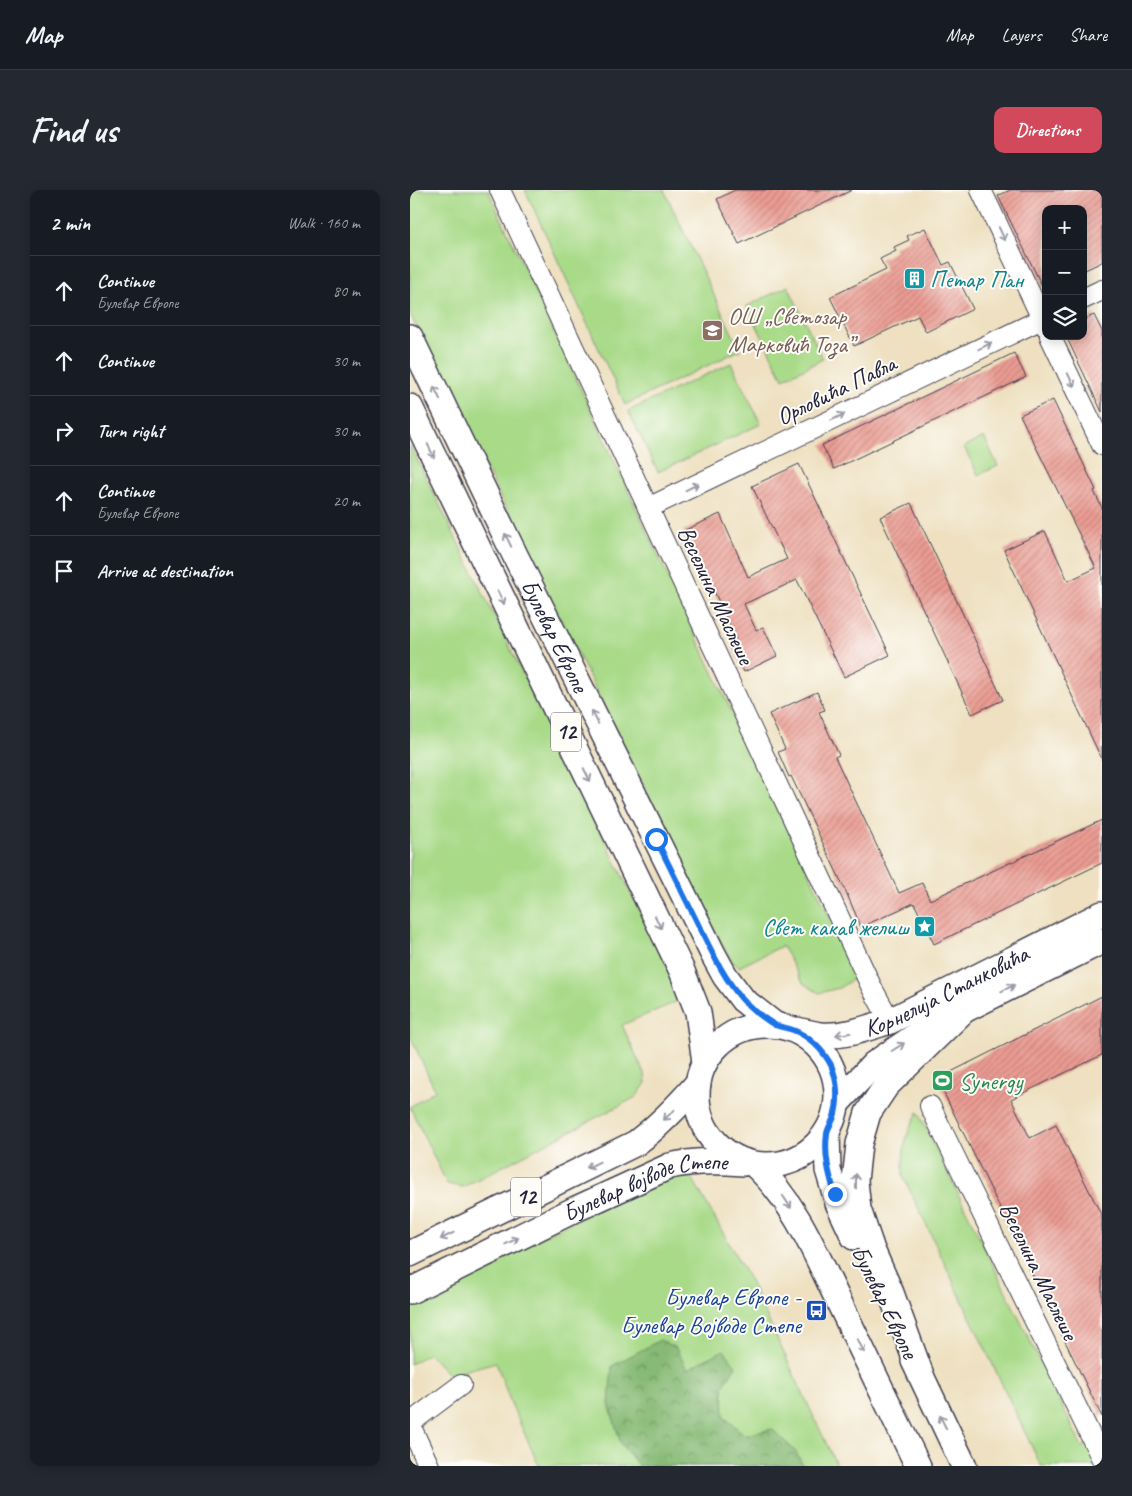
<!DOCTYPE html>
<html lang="en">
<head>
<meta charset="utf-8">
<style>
  body { margin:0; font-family:Caveat,sans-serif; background:#242831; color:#f1f3f6 }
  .controls { position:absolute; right:15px; top:15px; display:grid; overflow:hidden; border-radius:10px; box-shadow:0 2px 12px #0003 }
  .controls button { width:45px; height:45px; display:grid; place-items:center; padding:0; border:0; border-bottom:1px solid #363941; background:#171b24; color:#f1f3f6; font:25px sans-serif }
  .stop { position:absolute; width:15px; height:15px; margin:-11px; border:4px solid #1a73e8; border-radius:50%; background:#fff }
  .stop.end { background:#1a73e8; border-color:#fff; box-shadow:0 1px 5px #0008 }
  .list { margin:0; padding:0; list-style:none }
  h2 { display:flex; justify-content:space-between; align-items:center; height:65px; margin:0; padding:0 20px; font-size:21px }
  h2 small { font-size:16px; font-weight:400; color:#9ea1a6 }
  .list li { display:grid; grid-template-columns:32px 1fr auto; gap:15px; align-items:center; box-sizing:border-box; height:70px; padding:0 20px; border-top:1px solid #363941 }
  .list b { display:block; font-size:19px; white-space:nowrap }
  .list p { margin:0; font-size:16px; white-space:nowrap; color:#9ea1a6 }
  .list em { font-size:16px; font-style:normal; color:#9ea1a6 }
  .icon { flex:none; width:28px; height:28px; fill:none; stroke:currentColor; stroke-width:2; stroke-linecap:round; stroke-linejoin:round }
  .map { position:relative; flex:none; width:692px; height:1276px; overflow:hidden; border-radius:10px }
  header { display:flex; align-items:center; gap:30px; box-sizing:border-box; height:70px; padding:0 25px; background:#171b24; border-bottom:1px solid #363941 }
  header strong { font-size:24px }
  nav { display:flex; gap:28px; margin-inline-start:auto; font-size:18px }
  .intro { display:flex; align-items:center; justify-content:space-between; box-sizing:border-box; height:120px; padding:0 30px }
  h1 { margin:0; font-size:35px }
  .button { padding:12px 22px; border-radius:10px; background:#d1495b; color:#fff; font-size:18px; font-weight:700 }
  main { display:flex; gap:30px; padding:0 30px }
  aside { flex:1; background:#171b24; border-radius:10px; box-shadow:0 2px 12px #0003 }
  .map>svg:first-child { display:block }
</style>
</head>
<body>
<header>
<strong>Map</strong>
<nav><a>Map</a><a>Layers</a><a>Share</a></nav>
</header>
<div class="intro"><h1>Find us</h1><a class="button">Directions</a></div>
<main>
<aside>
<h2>2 min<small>Walk · 160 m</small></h2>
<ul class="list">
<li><svg class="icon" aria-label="ahead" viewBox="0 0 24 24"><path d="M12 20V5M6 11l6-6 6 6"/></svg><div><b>Continue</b><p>Булевар Европе</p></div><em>80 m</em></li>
<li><svg class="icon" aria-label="ahead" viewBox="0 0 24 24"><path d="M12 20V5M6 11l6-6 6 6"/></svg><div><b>Continue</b></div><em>30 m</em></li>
<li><svg class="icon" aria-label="right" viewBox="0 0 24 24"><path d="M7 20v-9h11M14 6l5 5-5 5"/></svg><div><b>Turn right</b></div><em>30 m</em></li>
<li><svg class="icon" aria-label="ahead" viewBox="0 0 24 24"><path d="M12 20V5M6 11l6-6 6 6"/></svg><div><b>Continue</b><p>Булевар Европе</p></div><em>20 m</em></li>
<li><svg class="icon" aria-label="arrive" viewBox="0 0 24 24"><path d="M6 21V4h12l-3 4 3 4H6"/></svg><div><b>Arrive at destination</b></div></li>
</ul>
</aside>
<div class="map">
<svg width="692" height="1276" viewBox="0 0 692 1276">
  <defs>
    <pattern id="forest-crowns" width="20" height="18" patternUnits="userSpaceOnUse" patternTransform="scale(1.25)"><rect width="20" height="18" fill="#86ba74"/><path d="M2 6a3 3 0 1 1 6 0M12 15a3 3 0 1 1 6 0" fill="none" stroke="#6d9760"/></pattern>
    <pattern id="building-hatch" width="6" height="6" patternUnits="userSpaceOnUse" patternTransform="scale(1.25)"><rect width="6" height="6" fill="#eb9c93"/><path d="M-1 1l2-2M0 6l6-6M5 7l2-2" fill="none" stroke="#be7f79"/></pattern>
  </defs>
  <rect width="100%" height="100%" fill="#fdfcf7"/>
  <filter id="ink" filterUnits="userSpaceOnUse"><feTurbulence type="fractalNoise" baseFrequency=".02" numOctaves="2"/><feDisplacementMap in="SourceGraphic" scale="10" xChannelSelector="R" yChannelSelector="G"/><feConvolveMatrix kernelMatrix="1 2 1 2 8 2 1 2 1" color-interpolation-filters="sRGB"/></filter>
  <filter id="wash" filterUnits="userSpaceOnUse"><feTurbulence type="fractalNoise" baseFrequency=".0096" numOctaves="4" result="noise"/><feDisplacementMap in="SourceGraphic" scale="20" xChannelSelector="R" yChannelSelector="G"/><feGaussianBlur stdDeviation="1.12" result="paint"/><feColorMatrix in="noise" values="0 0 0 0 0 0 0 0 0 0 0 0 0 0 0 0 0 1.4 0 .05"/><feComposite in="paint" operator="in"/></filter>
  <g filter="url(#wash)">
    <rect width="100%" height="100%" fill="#eee0c0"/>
    <g fill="#a8da88" stroke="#657e62">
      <path d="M0 0H78L298 472 448 786 429 798 409 803 393 793 372 756 329 777 323 772 310 751 0 124Z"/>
      <path d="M115 0H254L330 160 215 215Z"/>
      <path d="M378 96 413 169 373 189 337 116Z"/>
      <path d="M321 173 351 234 248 282 218 221Z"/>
      <path d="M574 247 588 276 568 285 554 257Z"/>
      <path d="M0 255 273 809 212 835 235 885 236 893 226 907 53 997 37 994 0 917 25 900 0 846Z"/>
      <path d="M508 922 672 1257 684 1252 692 1276H631L493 986C493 957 494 947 508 922Z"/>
      <path d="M280 984 339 1089 427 1276H129L100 1211 86 1172 39 1185 19 1164 0 1174V1110L244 992Z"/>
    </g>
    <path fill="url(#forest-crowns)" stroke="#546e58" d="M250 1150 266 1158 277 1179 314 1160 326 1176 313 1196 314 1227 335 1245 362 1239 386 1262 393 1276H229L211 1254 199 1214 202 1176Z"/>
    <g id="blocks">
      <g fill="url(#building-hatch)">
        <path d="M325 0H442L329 54 307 9Z"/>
        <path d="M600 0H692V72L673 81V19H636V104L588 6Z"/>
        <path d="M515 38 533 75 540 72 563 119 516 142 508 126 444 156 420 107 476 80 470 69 486 61 484 57 499 50 497 46Z"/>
        <path d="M684 125 692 141V222L656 146H673V130Z"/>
        <path d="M604 163 616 187 424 279 412 255Z"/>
        <path d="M643 210 686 300 684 301 692 318V570L594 360 635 341 658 391 686 378 610 225Z"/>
        <path d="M389 274 480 465 434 487 387 390 334 414 346 440 353 437 367 466 334 482 320 452 326 449 303 399 297 402 285 376 289 374 273 341 310 324 338 387 377 369 342 296Z"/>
        <path d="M501 313 593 510 562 524 470 327Z"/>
        <path d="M407 502 415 520 409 522 429 565 425 567 489 703 512 693 520 710 692 630V673L524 754 504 713 451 737 437 704 381 586 379 587 368 562 375 559 359 524Z"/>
        <path d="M692 806V865L601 909 620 948 646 935 692 1026V1227L527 889Z"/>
      </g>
    </g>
  </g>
  <g filter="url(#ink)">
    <use href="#blocks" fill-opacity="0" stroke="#413e4f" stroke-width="1"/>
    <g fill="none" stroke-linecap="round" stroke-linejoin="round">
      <defs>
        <g id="minor">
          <path d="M90 0 462 798 480 831"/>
          <path d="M571 0 636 137"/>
          <path d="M673 109 692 100"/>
          <path d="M640 146 692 255"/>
          <path d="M238 318 636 127"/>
          <path d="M520 916 692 1269"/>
          <path d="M0 1233 51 1195"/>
          <path d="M0 1235 19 1276"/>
        </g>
        <g id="major">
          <path id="s1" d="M0 147 100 355 303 764 315 786 333 810 365 835"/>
          <path d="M0 217 272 781 288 822 295 872"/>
          <circle cx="357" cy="905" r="70"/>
          <path id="s2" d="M387 840C395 842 403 844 410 845 435 847 457 838 480 831L692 724"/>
          <path d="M427 913 464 874 514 840 692 751"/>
          <path d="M417 942 418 980 428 1013 444 1047"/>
          <path d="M345 975C386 1013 406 1065 430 1114 456 1168 482 1222 508 1276"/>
          <path d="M0 1064 226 953C250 935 269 915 288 893"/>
          <path id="s3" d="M0 1101 166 1019 260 976C284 970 309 971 334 973"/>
          <path d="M504 1171 554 1276"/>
          <path d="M511 1185 481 1103 462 1060 448 1019 445 991 449 954 458 923 476 896 554 820"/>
        </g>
      </defs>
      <use href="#minor" stroke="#413e4f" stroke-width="22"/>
      <use href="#major" stroke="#413e4f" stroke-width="28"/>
      <use href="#minor" stroke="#fff" stroke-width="20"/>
      <use href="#major" stroke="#fff" stroke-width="25"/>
    </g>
    <defs><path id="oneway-shaft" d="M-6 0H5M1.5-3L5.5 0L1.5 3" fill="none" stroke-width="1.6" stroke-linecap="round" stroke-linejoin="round" transform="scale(1.25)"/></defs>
    <g stroke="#9c9ca7">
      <use href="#oneway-shaft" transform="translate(592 44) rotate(65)"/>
      <use href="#oneway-shaft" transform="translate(575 156) rotate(-26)"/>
      <use href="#oneway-shaft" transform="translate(661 190) rotate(64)"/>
      <use href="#oneway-shaft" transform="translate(27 203) rotate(-116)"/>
      <use href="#oneway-shaft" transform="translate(428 227) rotate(-26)"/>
      <use href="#oneway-shaft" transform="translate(21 261) rotate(64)"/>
      <use href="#oneway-shaft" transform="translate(282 297) rotate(-26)"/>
      <use href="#oneway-shaft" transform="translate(98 350) rotate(-116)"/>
      <use href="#oneway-shaft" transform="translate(91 408) rotate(64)"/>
      <use href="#oneway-shaft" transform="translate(185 527) rotate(-116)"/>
      <use href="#oneway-shaft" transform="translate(177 585) rotate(64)"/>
      <use href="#oneway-shaft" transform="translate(248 732) rotate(64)"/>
      <use href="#oneway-shaft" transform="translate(598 798) rotate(-26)"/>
      <use href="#oneway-shaft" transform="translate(433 844) rotate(172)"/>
      <use href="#oneway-shaft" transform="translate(488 857) rotate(-32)"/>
      <use href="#oneway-shaft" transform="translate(259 925) rotate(137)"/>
      <use href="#oneway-shaft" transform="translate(183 975) rotate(154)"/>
      <use href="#oneway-shaft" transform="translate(446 991) rotate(-90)"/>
      <use href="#oneway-shaft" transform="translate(377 1012) rotate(56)"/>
      <use href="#oneway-shaft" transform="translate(37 1046) rotate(154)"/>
      <use href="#oneway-shaft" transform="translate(102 1051) rotate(-26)"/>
      <use href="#oneway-shaft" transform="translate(451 1156) rotate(64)"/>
      <use href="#oneway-shaft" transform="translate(533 1232) rotate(-116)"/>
    </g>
  </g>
  <g fill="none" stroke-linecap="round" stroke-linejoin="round" filter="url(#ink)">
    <path stroke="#1a73e8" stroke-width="6" d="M246 649C260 677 274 706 288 734 301 760 313 787 332 809 338 816 357 831 365 835 370 837 377 838 383 840 399 846 413 860 421 875 428 891 429 911 424 927 422 933 417 939 417 944 414 965 419 984 425 1004"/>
  </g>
  <defs>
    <symbol id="building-square" viewBox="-11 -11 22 22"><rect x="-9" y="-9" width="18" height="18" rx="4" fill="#0f9aa8" stroke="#fdfcf7"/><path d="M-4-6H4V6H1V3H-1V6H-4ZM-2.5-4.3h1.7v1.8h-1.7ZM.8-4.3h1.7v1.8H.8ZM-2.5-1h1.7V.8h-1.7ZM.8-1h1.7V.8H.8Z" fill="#fff"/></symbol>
    <symbol id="school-square" viewBox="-11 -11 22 22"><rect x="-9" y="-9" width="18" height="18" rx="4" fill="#8d6e63" stroke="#fdfcf7"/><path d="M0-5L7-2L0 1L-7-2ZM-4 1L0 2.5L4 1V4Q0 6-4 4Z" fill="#fff"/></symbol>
    <symbol id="sight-square" viewBox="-11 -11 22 22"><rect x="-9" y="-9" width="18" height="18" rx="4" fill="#0f9aa8" stroke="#fdfcf7"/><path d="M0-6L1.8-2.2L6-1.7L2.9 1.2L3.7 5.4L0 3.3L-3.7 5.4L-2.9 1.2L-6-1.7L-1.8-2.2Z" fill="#fff"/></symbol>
    <symbol id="stadium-square" viewBox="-11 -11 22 22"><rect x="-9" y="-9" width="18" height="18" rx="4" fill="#2e9e5b" stroke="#fdfcf7"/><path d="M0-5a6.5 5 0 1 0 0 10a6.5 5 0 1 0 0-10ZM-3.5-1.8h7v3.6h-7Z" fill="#fff"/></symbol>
    <symbol id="bus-square" viewBox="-11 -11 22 22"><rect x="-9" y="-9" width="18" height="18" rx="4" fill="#1a4fb4" stroke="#fdfcf7"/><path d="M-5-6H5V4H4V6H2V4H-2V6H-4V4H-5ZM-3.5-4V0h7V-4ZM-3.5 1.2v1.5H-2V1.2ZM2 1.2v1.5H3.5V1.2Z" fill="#fff"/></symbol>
  </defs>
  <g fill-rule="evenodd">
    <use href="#building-square" x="492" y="76" width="25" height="25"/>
    <use href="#school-square" x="290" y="128" width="25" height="25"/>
    <use href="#sight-square" x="502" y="724" width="25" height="25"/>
    <use href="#stadium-square" x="520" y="878" width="25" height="25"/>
    <use href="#bus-square" x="394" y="1108" width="25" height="25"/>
  </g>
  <g text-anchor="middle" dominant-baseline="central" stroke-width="4" stroke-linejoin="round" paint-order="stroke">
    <g fill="#fdfcf7" stroke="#646373" stroke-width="1">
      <rect x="141" y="522.5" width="30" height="39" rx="4"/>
      <rect x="101" y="987.5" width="30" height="39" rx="4"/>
    </g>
    <g font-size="22" font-weight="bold" fill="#22223b">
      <text x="156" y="542">12</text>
      <text x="116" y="1007">12</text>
    </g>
    <g font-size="24" fill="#0d838f" stroke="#fdfcf7" text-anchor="start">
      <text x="520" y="89">Петар Пан</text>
      <text x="499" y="737" text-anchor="end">Свет какав желиш</text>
    </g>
    <g font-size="24" fill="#785e54" stroke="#fdfcf7" text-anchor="start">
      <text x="318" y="126">ОШ „Светозар<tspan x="318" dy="28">Марковић Тоза”</tspan></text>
    </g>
    <g font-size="24" fill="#22223b" stroke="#fdfcf7">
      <text transform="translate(426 200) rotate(-26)">Орловића Павла</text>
      <text transform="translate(306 405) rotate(65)">Веселина Маслеше</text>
      <text stroke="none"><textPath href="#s1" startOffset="332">Булевар Европе</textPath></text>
      <text stroke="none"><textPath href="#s2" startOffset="159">Корнелија Станковића</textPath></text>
      <text stroke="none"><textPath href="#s3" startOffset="259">Булевар војводе Степе</textPath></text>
      <text transform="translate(629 1081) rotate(64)">Веселина Маслеше</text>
      <text transform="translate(475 1112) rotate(64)">Булевар Европе</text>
    </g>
    <g font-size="24" fill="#27864d" stroke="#fdfcf7" text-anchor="start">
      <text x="549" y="891">Synergy</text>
    </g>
    <g font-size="24" fill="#164399" stroke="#fdfcf7" text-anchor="end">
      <text x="391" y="1107">Булевар Европе -<tspan x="391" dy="28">Булевар Војводе Степе</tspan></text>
    </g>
  </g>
</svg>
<div class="controls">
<button>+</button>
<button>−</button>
<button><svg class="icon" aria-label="layers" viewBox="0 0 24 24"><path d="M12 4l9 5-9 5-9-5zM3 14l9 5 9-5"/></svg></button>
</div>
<div class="stop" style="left:246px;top:649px"></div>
<div class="stop end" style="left:425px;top:1004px"></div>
</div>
</main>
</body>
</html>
